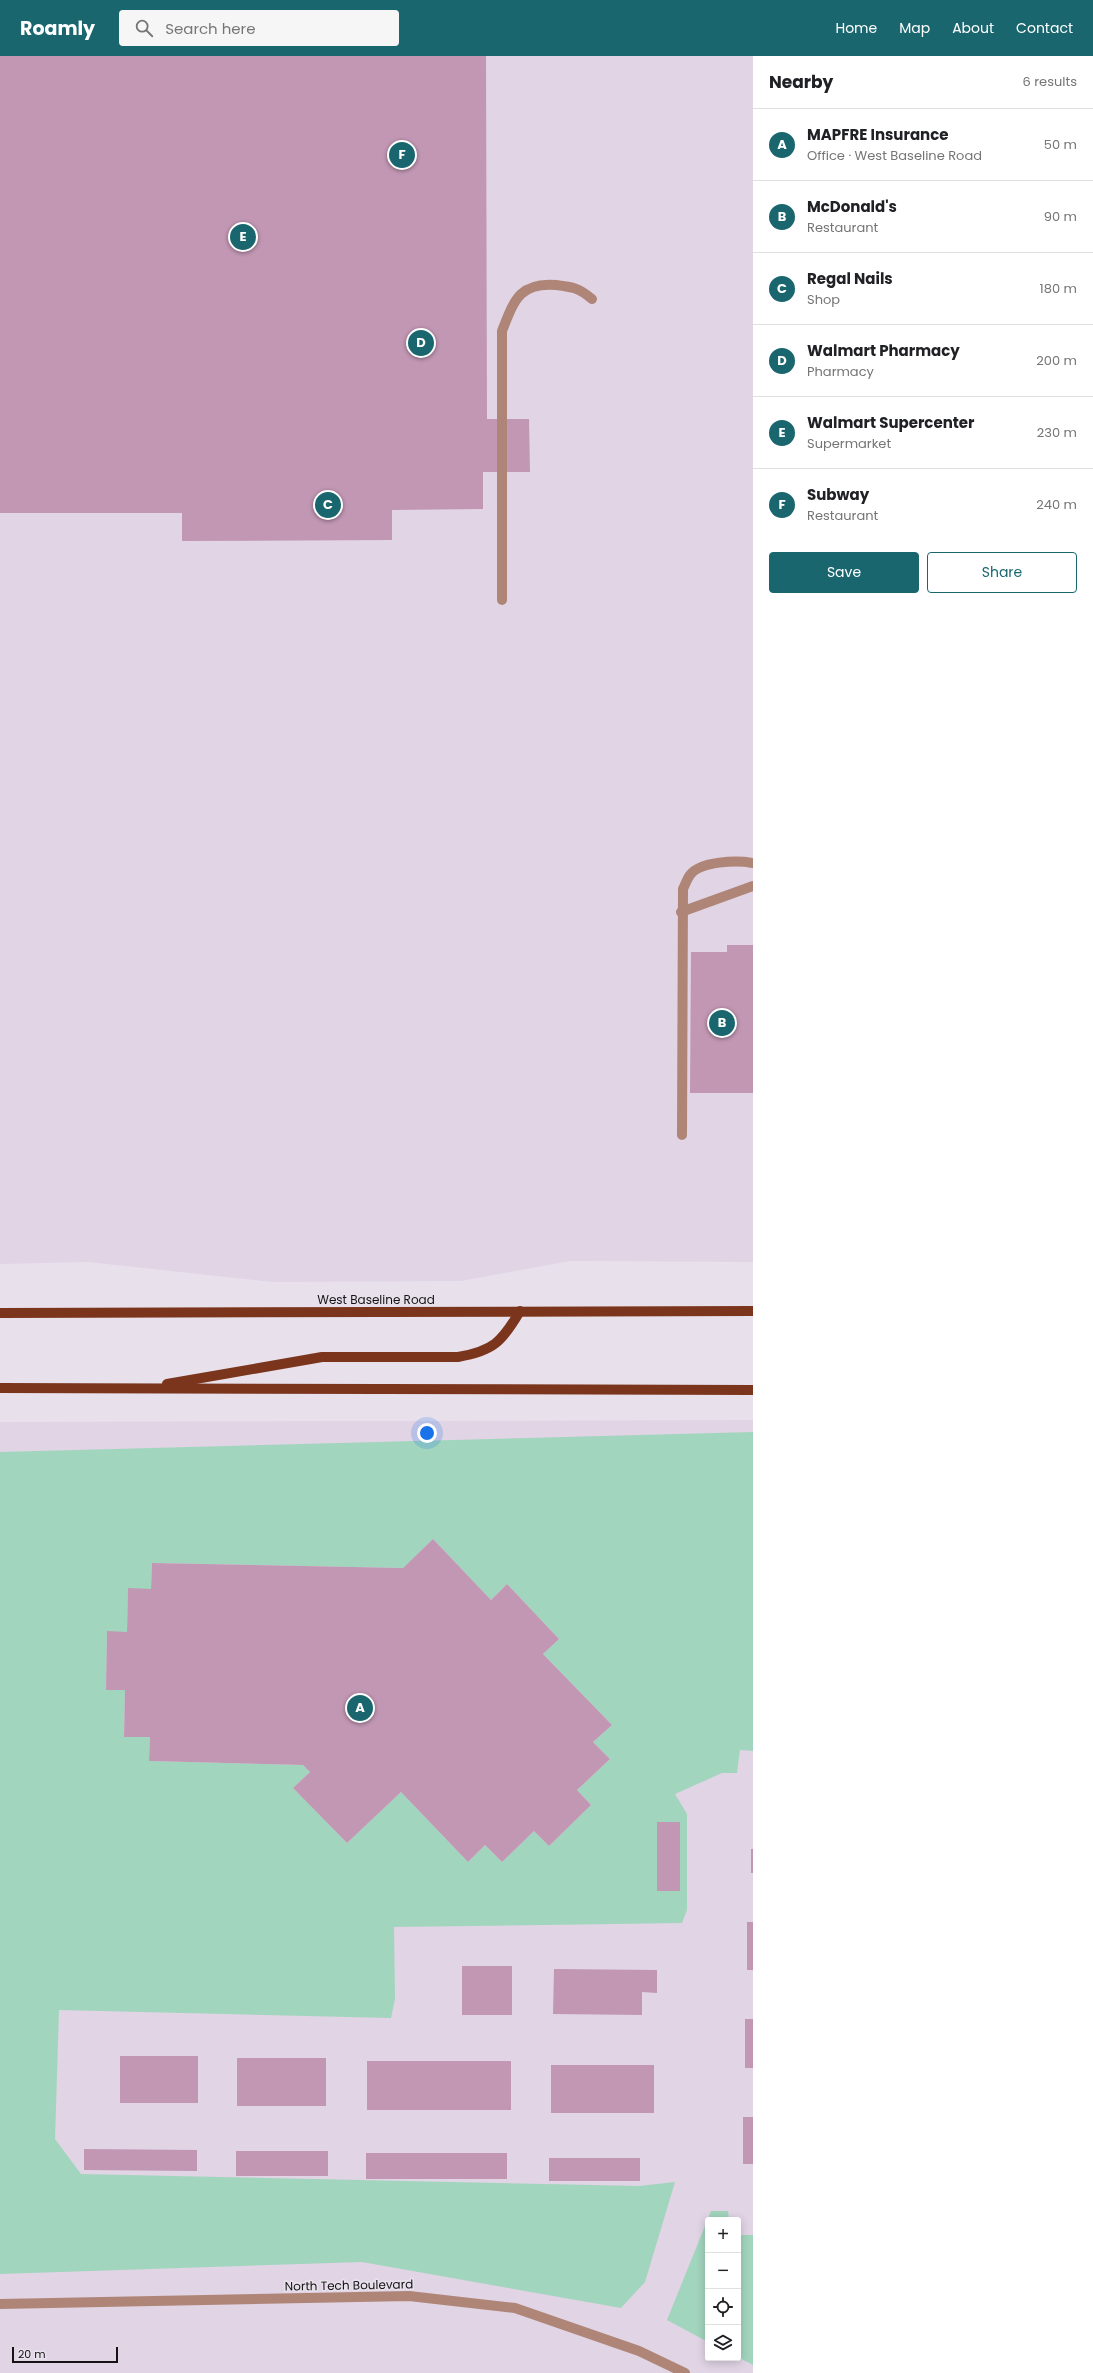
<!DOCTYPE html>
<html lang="en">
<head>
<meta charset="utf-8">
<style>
  body { margin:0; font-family:Poppins,sans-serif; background:#f6f6f6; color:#202124 }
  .controls { position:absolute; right:12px; bottom:12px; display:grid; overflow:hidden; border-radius:4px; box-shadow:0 2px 10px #0003 }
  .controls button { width:36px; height:36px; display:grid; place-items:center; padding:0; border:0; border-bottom:1px solid #e0e0e0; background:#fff; color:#202124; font:20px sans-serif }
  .scale { position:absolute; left:12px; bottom:10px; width:106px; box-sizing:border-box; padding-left:4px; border:2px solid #141215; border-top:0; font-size:11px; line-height:14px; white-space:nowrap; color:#141215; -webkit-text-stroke:3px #e8e1ec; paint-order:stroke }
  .you { position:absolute; left:427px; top:1377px; width:14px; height:14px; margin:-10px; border:3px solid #fff; border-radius:50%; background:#1a73e8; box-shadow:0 0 0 6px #1a73e833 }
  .badge { display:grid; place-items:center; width:26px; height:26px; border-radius:50%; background:#1a666f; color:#fff; font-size:13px; font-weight:700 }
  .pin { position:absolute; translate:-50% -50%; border:2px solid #fff; box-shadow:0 1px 4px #0006 }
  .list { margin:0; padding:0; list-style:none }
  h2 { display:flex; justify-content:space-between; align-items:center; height:52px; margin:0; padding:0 16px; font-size:17px }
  h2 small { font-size:13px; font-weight:400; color:#757577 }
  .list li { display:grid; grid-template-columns:26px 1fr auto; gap:12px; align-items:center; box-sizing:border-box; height:72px; padding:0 16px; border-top:1px solid #e0e0e0 }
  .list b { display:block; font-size:15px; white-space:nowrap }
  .list p { margin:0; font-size:13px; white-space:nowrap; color:#757577 }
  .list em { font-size:13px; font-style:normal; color:#757577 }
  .actions { display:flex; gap:8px; padding:12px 16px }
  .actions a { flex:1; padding:9px 0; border:1px solid #1a666f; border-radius:4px; text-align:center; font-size:14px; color:#1a666f }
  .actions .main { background:#1a666f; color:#fff }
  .icon { flex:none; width:22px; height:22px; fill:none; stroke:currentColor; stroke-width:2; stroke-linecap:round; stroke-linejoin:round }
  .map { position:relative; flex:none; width:753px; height:2317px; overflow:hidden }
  header { display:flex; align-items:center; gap:24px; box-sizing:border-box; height:56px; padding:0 20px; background:#1a666f; color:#fff }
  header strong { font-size:19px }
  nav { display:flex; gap:22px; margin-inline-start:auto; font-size:14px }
  .search { width:280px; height:36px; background:#f6f6f6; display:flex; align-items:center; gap:10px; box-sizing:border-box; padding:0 14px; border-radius:4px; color:#757577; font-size:15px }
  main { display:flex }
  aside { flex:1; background:#fff }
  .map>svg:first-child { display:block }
</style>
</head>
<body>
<header>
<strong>Roamly</strong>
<div class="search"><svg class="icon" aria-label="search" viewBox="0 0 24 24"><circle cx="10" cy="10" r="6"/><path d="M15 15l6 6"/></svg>Search here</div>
<nav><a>Home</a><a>Map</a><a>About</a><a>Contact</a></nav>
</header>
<main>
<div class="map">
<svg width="753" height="2317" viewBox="0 0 753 2317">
  <rect width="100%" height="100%" fill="#e8e1ec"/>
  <g fill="#e0d4e5" fill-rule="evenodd">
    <path d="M0 0H753V1206L570 1205 461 1225 272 1226 88 1206 0 1208Z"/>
    <path d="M753 1364V2317H0V1366ZM708 2164H738V2302H708Z"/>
  </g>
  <g fill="#a2d5bd" fill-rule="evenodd">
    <path d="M753 1376V1695L740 1694 737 1717H722L675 1738 687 1758V1854L682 1867 394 1871 395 1943 391 1962 59 1954 55 2083 81 2118 639 2130 675 2126 645 2226 621 2252 362 2206 0 2218V1396ZM433 1483 491 1544 507 1528 559 1583 543 1598 612 1669 593 1686 610 1703 577 1734 591 1749 549 1790 534 1775 502 1806 485 1789 468 1806 401 1736 347 1787 293 1732 310 1716 303 1709 149 1705 150 1681 124 1680 125 1634H106L107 1576H127L128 1533H151L152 1507 403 1512Z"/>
    <path d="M711 2155H728L729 2164H708V2286L667 2264Z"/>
    <path d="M738 2179H753V2309L738 2301Z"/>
  </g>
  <g fill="#c297b4">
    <path d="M0 0H486L487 363H529L530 416H483V453L392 454V484L182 485V457H0Z"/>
    <path d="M727 889H753V1037H690L691 896H727Z"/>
    <path d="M433 1483 491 1544 507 1528 559 1583 543 1598 612 1669 593 1686 610 1703 577 1734 591 1749 549 1790 534 1775 502 1806 485 1789 468 1806 401 1736 347 1787 293 1732 310 1716 303 1709 149 1705 150 1681H124L125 1634H106L107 1575 127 1576 128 1532 151 1533 152 1507 403 1512Z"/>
    <rect x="657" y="1766" width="23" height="69"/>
    <rect x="751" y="1793" width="2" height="24"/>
    <rect x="747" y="1866" width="6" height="48"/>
    <rect x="462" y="1910" width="50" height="49"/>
    <path d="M554 1913 657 1914V1937L642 1936V1959L553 1958Z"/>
    <rect x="745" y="1963" width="8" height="49"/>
    <rect x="120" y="2000" width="78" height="47"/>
    <rect x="237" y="2002" width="89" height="48"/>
    <rect x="367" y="2005" width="144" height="49"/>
    <rect x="551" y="2009" width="103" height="48"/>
    <rect x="743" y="2061" width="10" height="47"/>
    <path d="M84 2093 197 2094V2115L84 2114Z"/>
    <rect x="236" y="2095" width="92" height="25"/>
    <rect x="366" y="2097" width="141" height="26"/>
    <rect x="549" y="2102" width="91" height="23"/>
  </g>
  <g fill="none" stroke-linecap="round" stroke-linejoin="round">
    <g stroke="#af8577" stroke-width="10">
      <path d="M502 544V275C514 245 519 226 556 229 573 231 579 232 592 243"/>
      <path d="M681 856 753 830"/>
      <path d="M682 1079 683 833C685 829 687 823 690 819 700 805 737 804 753 807"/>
    </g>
    <path stroke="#af8577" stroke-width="10" d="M0 2248 409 2240 515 2252 639 2295 685 2317"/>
    <g stroke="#7b351c" stroke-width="10">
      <path d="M0 1257 753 1255"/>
      <path d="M167 1328 322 1301H458C493 1295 502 1286 520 1255"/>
      <path d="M0 1332 753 1334"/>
    </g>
  </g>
  <g text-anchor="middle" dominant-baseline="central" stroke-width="3.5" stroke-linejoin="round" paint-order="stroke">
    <g font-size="12" fill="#141215" stroke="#e8e1ec">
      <text x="376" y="1243">West Baseline Road</text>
      <text transform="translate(349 2229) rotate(-1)">North Tech Boulevard</text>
    </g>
  </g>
</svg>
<div class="controls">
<button>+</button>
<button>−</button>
<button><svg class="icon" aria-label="locate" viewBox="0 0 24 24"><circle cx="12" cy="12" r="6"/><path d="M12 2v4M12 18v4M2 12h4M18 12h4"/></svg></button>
<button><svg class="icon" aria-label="layers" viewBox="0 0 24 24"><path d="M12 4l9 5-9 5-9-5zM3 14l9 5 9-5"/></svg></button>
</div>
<div class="scale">20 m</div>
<div class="you"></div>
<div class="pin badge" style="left:360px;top:1652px">A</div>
<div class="pin badge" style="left:722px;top:967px">B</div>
<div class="pin badge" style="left:328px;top:449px">C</div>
<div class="pin badge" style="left:421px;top:287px">D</div>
<div class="pin badge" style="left:243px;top:181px">E</div>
<div class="pin badge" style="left:402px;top:99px">F</div>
</div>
<aside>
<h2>Nearby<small>6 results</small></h2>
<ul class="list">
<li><span class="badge">A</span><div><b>MAPFRE Insurance</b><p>Office · West Baseline Road</p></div><em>50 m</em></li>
<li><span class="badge">B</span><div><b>McDonald's</b><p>Restaurant</p></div><em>90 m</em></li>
<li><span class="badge">C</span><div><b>Regal Nails</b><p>Shop</p></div><em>180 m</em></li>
<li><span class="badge">D</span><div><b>Walmart Pharmacy</b><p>Pharmacy</p></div><em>200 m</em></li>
<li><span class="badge">E</span><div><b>Walmart Supercenter</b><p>Supermarket</p></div><em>230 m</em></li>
<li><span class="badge">F</span><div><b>Subway</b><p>Restaurant</p></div><em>240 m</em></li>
</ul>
<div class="actions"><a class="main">Save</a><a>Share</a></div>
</aside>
</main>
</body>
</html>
